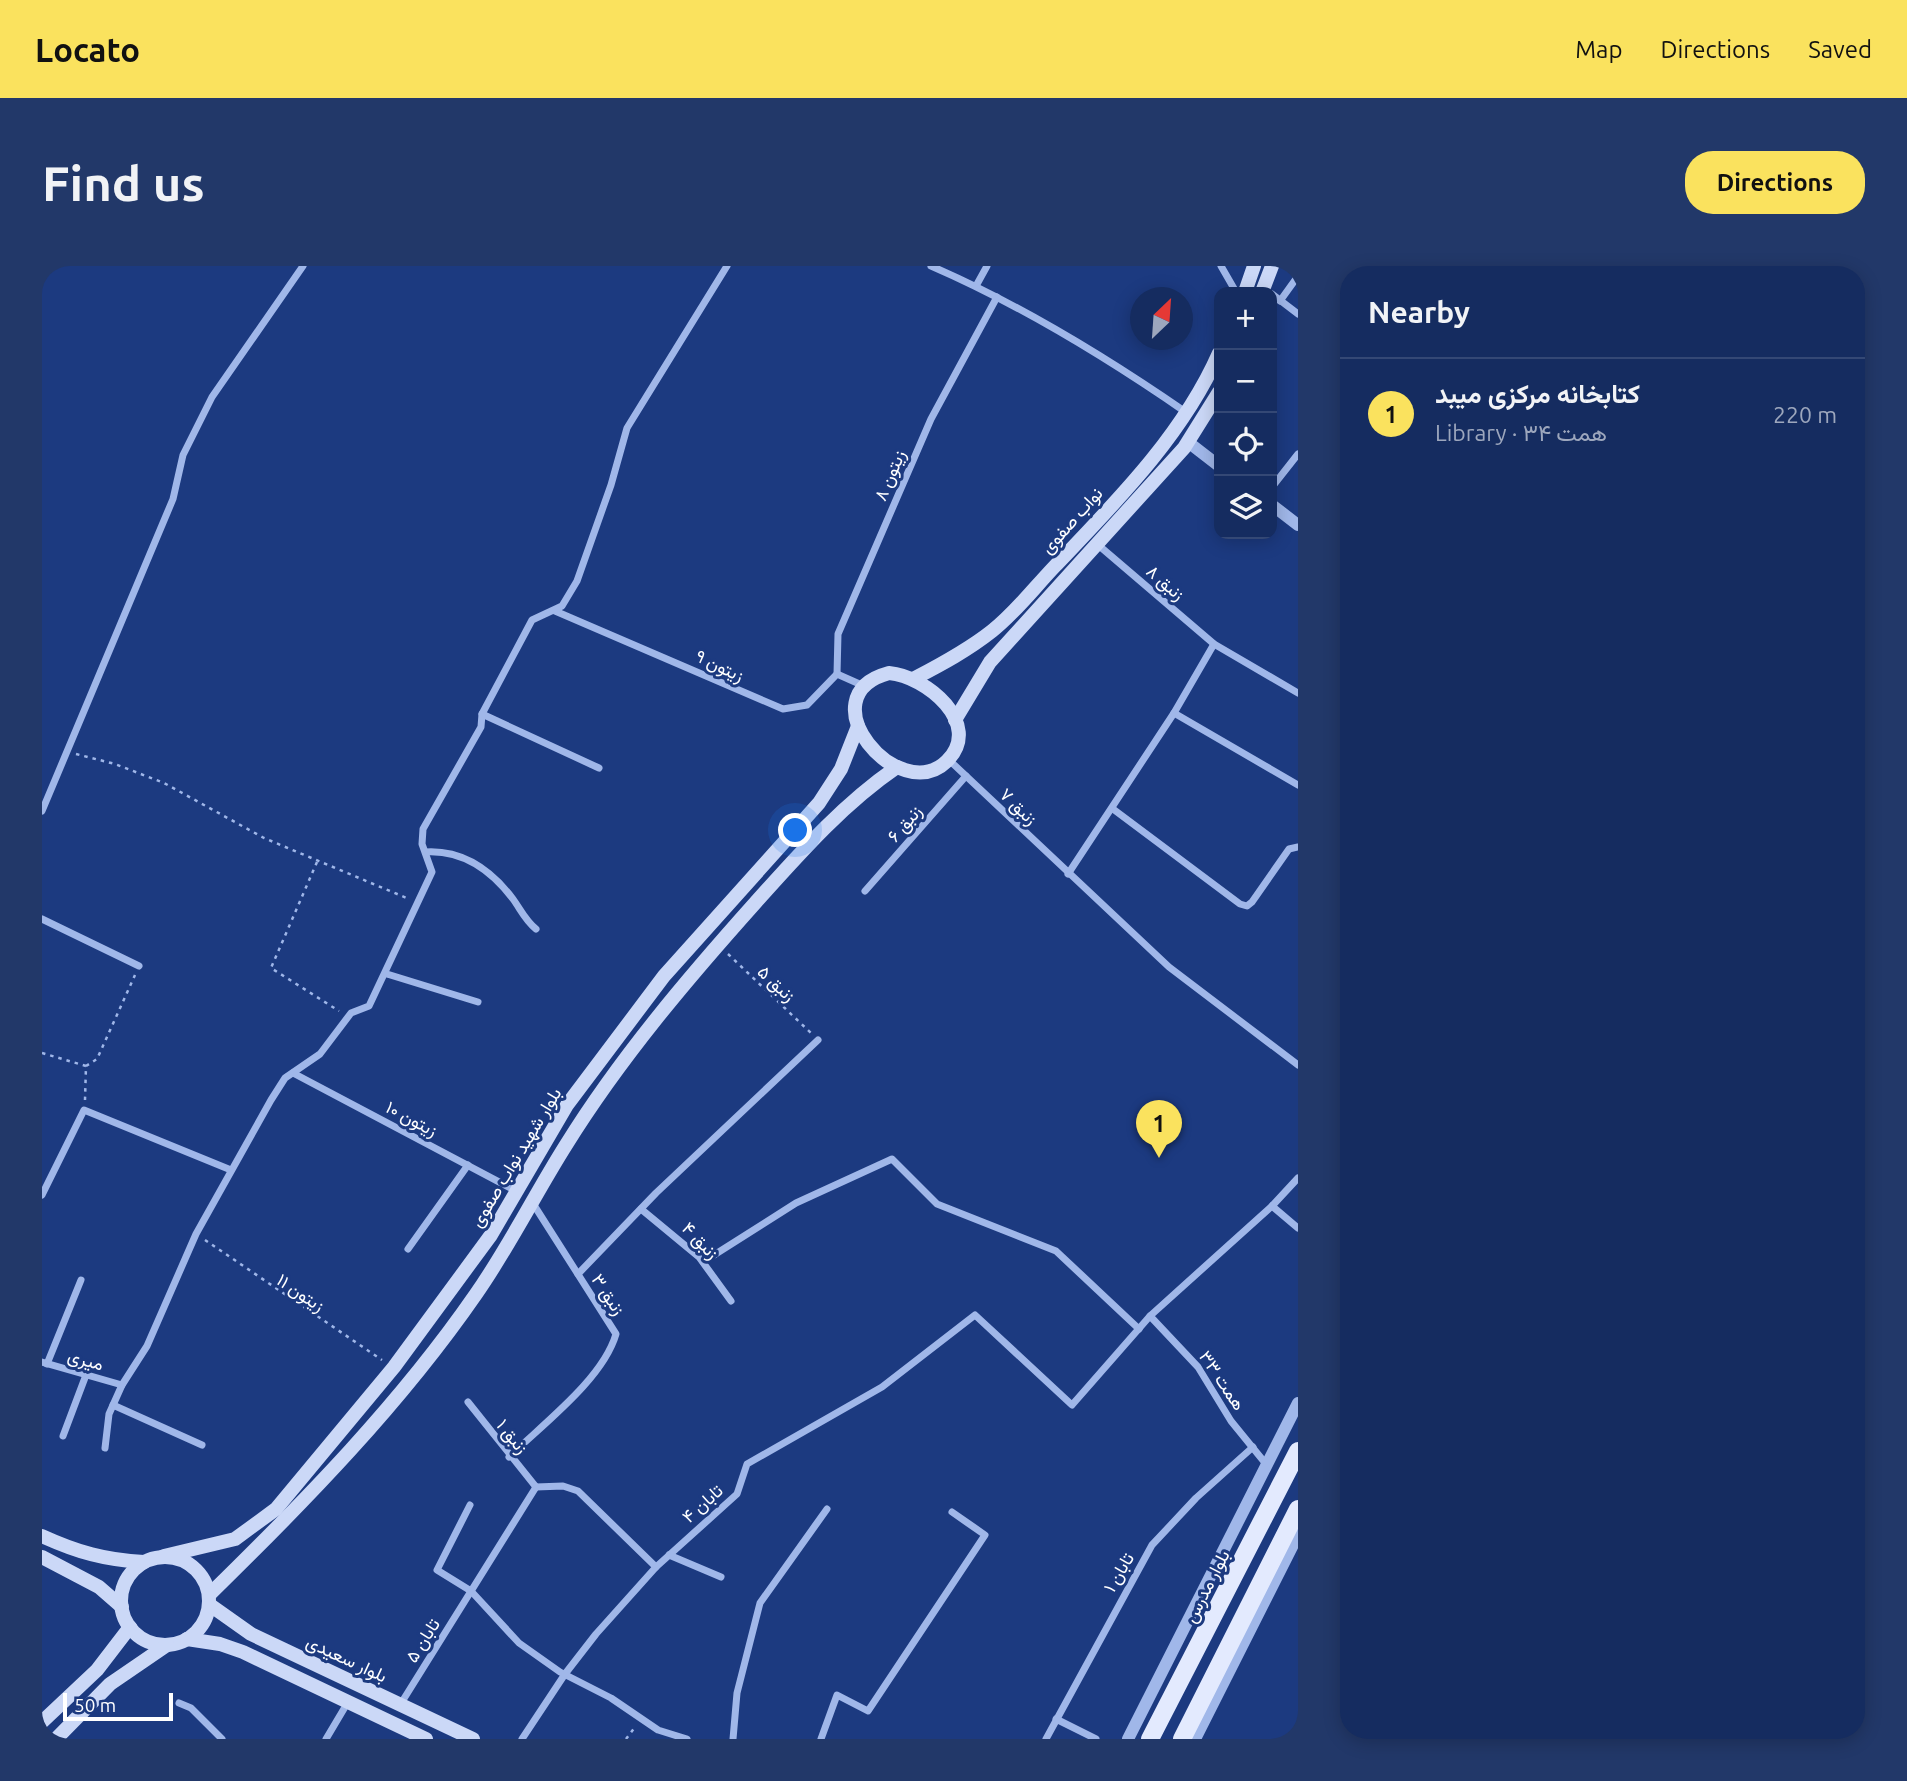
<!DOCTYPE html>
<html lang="en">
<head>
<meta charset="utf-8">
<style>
  body { margin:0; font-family:Ubuntu,Vazirmatn,sans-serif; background:#223869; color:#f1f3f6 }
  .controls { position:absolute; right:21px; top:21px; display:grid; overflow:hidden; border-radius:14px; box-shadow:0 4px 18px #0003 }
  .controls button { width:63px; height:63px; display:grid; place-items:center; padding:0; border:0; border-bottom:2px solid #344875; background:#152c60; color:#f1f3f6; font:35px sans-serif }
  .compass { position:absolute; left:1088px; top:21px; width:63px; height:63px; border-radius:50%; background:#152c60; box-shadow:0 4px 18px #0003; rotate:25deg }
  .scale { position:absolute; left:21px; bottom:18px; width:110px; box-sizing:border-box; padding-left:7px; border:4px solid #fff; border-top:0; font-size:19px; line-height:24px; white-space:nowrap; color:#fff; -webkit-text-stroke:5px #1c3a80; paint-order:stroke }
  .you { position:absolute; left:754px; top:565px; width:24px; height:24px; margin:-18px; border:5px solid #fff; border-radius:50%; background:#1a73e8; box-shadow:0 0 0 10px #1a73e833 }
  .badge { display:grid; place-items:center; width:46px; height:46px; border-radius:50%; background:#fae25e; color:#111; font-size:23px; font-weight:700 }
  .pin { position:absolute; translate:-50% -58px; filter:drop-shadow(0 2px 4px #0008) }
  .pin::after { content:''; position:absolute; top:37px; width:24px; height:21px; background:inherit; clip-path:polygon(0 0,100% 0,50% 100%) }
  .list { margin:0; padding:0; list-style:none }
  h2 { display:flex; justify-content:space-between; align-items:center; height:91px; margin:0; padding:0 28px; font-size:30px }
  h2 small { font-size:23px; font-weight:400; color:#9da7bd }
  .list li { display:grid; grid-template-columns:46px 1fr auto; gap:21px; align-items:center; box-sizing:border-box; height:112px; padding:0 28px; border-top:2px solid #344875 }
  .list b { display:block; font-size:26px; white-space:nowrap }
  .list p { margin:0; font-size:23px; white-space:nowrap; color:#9da7bd }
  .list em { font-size:23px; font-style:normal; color:#9da7bd }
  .icon { flex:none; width:38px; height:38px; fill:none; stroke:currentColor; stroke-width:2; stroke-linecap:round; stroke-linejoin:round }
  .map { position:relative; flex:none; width:1256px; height:1473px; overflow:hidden; border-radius:28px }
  header { display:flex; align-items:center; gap:42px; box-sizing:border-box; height:98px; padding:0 35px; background:#fae25e; color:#111 }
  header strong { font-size:33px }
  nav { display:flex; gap:38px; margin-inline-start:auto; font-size:24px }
  .intro { display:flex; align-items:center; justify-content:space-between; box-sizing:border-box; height:168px; padding:0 42px }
  h1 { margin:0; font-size:49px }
  .button { padding:18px 32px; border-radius:28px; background:#fae25e; color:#111; font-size:24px; font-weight:700 }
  main { display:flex; gap:42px; padding:0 42px }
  aside { flex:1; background:#152c60; border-radius:28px; box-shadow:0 4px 18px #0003 }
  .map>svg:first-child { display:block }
</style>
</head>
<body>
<header>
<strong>Locato</strong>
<nav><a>Map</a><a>Directions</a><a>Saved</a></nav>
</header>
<div class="intro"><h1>Find us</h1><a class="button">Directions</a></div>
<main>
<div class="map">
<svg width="1256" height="1473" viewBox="0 0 1256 1473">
  <rect width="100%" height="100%" fill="#1c3a80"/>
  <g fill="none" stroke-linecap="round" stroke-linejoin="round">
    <g stroke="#a0b7e9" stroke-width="2.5" stroke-dasharray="3.5 5" stroke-linecap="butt">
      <path d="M34 488 73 498 122 517 222 572 367 633"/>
      <path d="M275 596 229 702 297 745"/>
      <path d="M686 688 770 768"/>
      <path d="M0 787 44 800 43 834"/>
      <path d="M44 800 55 793 93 709"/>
      <path d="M163 974 340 1094"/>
      <path d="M584 1473 593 1461"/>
    </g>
    <g stroke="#a0b7e9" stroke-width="7">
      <path d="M889 0C979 39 1064 91 1145 147"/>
      <path d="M1179 0 1194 26"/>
      <path d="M934 20 945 0"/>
      <path d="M1230 28 1256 48"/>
      <path d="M1238 35 1256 10"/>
      <path d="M1230 221 1256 188"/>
      <path d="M1055 278 1172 378 1256 427"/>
      <path d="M513 345 741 443 765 439 795 408 822 420"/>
      <path d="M795 408 796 368 889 153 955 31"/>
      <path d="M1132 447 1256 519"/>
      <path d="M440 448 557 502"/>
      <path d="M907 494 1127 701 1256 799"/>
      <path d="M1071 543 1198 638 1205 640 1210 636 1247 583 1256 581"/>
      <path d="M0 545 131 233 141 189 170 131 261 0"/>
      <path d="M384 586C421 584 449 604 471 633 479 644 483 654 494 663"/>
      <path d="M1026 608 1132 447 1172 378"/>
      <path d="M823 625 924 510"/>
      <path d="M0 653 97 700"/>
      <path d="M345 708 436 736"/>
      <path d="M251 807 474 925"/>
      <path d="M0 929 42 844 189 904"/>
      <path d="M1230 940 1256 962"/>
      <path d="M599 943 657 991 689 1035"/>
      <path d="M366 983 426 899"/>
      <path d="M661 996 754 937 850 893 895 938 1014 985 1097 1063"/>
      <path d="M536 1008 614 927 776 774"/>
      <path d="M1108 1050 1156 1101 1189 1155 1224 1198"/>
      <path d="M0 1096 80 1119"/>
      <path d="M5 1098 39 1014"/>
      <path d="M426 1136 494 1221"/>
      <path d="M71 1139 160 1179"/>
      <path d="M21 1170 44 1109"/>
      <path d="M63 1182 67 1148 80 1119 105 1080 154 968 229 834 243 812 278 788 309 747 327 740 390 606 380 578 381 563 439 461 440 448 490 354 520 340 535 315 569 219 585 162 685 0"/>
      <path d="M467 1191C501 1158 561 1113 574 1068L490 936"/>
      <path d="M494 1221 521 1220 536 1225 614 1301"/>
      <path d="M428 1239 395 1304 429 1325 477 1377 518 1406 569 1432 616 1464 645 1473"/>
      <path d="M627 1289 679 1311"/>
      <path d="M137 1437 149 1442 180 1473"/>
      <path d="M358 1439 494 1221"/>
      <path d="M1014 1453 1054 1473"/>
      <path d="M284 1473 306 1436"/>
      <path d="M480 1473 523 1408 554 1368 614 1301 695 1228 705 1198 840 1121 933 1049 1030 1139 1108 1050 1230 940 1256 912"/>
      <path d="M691 1473 695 1427 718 1337 785 1243"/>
      <path d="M779 1473 795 1429 826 1445 943 1269 910 1246"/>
      <path d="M1004 1473 1110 1279 1154 1232 1211 1181"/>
    </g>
    <g stroke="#a0b7e9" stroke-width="12">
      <path d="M1146 176 1177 200"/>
      <path d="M1230 239 1256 259"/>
      <path d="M1086 1473 1256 1137"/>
      <path d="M1153 1473 1256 1269"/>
    </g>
    <g stroke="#cbd8f7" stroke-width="14">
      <path d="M1203 26 1212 0"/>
      <path d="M1220 26 1230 0"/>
      <path d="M847 407C884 410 942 458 905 495 857 542 762 430 847 407Z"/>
      <path d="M873 412C900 398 926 384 950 365 973 347 992 322 1013 300 1074 236 1141 169 1177 87"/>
      <path d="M913 454 948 396 1142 182 1177 126"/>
      <path d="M0 1270C35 1286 63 1294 102 1296"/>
      <path d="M122 1290 193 1273 234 1243 352 1101 449 969 525 839 622 710 777 537 799 503 816 460"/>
      <circle cx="123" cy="1335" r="44"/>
      <path d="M0 1291 57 1321 80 1341"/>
      <path d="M168 1328C263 1235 358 1138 434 1028 467 981 493 928 524 879 578 792 646 712 714 636 758 587 801 538 855 501"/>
      <path d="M168 1339 209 1368 431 1473"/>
      <path d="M145 1373 178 1378 201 1386 384 1473"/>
      <path d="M0 1456 55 1404 88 1361"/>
      <path d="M14 1473 68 1418 125 1379"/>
    </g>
    <g stroke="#e3eafe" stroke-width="18">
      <path d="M1108 1473 1256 1185"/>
      <path d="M1140 1473 1256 1243"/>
    </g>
  </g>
  <g text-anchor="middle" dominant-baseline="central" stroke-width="6" stroke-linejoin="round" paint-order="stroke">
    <g font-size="18" fill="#fff" stroke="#1c3a80">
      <text transform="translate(847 209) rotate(-67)">زیتون ۸</text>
      <text transform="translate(1029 254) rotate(-48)">نواب صفوی</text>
      <text transform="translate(1124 316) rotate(41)">زنبق ۸</text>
      <text transform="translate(678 399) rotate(26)">زیتون ۹</text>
      <text transform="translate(977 540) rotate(44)">زنبق ۷</text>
      <text transform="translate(862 557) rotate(-49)">زنبق ۶</text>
      <text transform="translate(735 717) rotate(43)">زنبق ۵</text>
      <text transform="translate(370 852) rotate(28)">زیتون ۱۰</text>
      <text transform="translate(473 891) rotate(-59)">بلوار شهید نواب صفوی</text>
      <text transform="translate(659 974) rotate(46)">زنبق ۴</text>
      <text transform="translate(259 1026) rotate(34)">زیتون ۱۱</text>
      <text transform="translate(567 1028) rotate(57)">زنبق ۳</text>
      <text transform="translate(44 1093) rotate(16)">میری</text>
      <text transform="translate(1181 1114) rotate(56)">همت ۳۳</text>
      <text transform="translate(471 1170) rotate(51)">زنبق ۱</text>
      <text transform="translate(660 1237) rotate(-42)">تابان ۴</text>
      <text transform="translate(1076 1306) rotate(-60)">تابان ۱</text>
      <text transform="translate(1164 1320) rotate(-63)">بلوار مدرس</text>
      <text transform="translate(380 1374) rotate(-58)">تابان ۵</text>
      <text transform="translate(305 1392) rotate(25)">بلوار سعیدی</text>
    </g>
  </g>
</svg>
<div class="controls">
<button>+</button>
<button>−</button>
<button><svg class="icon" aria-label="locate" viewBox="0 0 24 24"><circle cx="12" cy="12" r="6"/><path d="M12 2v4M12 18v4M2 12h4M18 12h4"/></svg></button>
<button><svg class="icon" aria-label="layers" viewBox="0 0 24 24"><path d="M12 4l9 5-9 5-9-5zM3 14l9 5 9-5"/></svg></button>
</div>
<svg class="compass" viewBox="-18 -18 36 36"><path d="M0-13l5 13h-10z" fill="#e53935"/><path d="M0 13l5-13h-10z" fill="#9da7bd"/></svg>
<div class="scale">50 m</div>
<div class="you"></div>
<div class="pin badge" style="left:1117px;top:892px">1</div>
</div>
<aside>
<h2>Nearby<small></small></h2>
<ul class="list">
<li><span class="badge">1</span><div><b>کتابخانه مرکزی میبد</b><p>Library · همت ۳۴</p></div><em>220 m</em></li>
</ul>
</aside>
</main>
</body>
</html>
